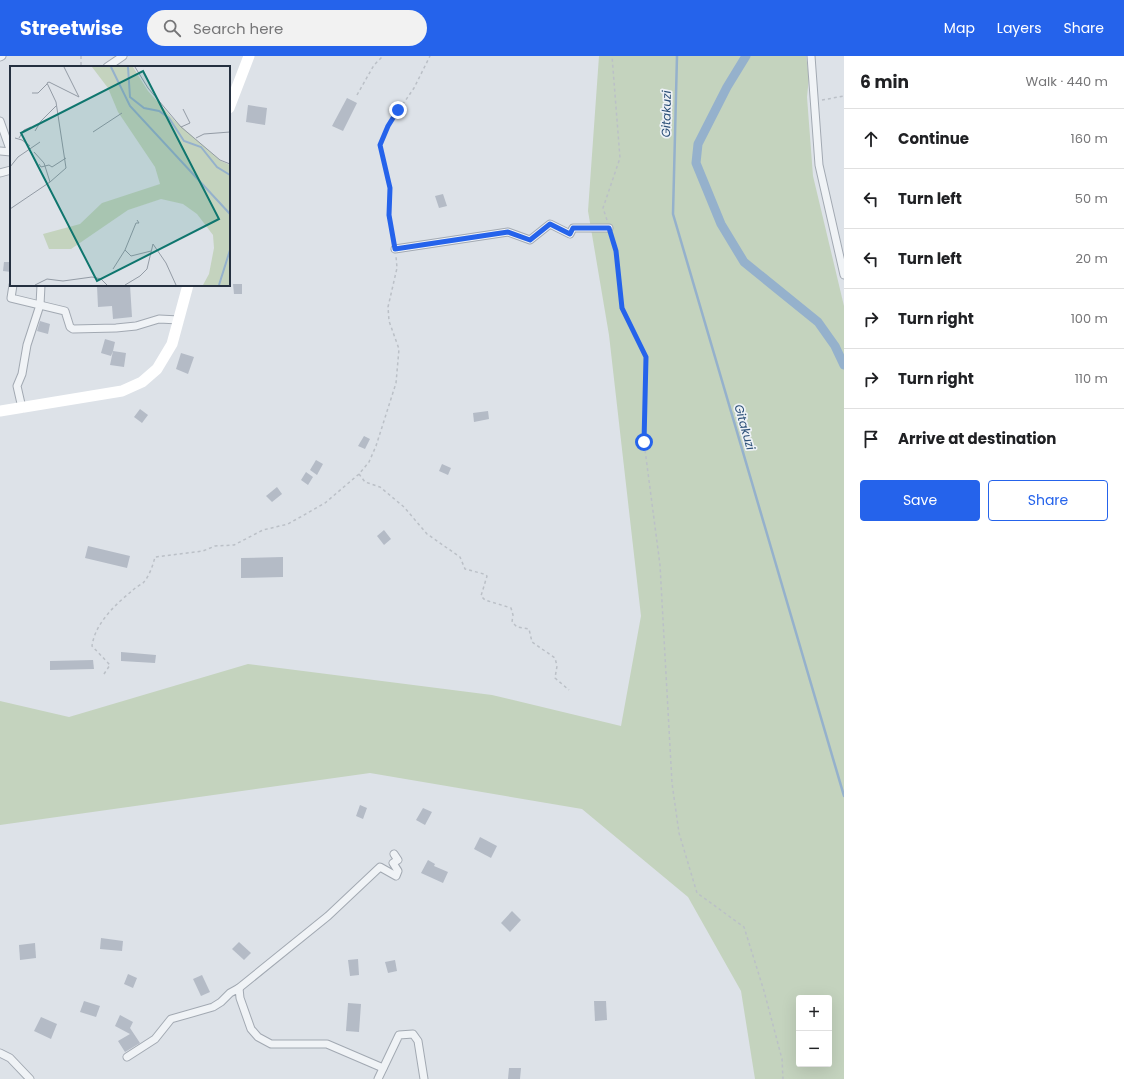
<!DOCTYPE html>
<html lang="en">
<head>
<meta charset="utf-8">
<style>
  body { margin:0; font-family:Poppins,sans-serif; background:#f2f2f2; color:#202124 }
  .controls { position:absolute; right:12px; bottom:12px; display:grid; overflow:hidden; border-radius:4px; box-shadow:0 4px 16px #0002 }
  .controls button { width:36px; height:36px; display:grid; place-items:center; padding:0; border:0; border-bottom:1px solid #e0e0e0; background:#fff; color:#202124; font:20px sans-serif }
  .stop { position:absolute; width:12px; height:12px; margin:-9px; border:3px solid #2563eb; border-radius:50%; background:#fff }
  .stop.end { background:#2563eb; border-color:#fff; box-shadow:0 1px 4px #0008 }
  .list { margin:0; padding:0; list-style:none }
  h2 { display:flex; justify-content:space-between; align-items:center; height:52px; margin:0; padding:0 16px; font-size:17px }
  h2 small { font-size:13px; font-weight:400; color:#757577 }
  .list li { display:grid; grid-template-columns:26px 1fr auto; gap:12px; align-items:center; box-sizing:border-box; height:60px; padding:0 16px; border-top:1px solid #e0e0e0 }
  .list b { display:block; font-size:15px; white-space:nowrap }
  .list em { font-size:13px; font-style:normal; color:#757577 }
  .actions { display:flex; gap:8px; padding:12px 16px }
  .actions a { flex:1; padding:9px 0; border:1px solid #2563eb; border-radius:4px; text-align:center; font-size:14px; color:#2563eb }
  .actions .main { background:#2563eb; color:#fff }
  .icon { flex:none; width:22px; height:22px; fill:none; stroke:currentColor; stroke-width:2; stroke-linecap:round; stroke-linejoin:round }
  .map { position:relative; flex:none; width:844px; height:1023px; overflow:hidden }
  header { display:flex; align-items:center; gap:24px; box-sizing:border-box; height:56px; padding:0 20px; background:#2563eb; color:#fff }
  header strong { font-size:19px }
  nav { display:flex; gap:22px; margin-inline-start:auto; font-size:14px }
  .search { width:280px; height:36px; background:#f2f2f2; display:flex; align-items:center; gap:10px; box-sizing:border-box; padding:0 14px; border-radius:22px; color:#757577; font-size:15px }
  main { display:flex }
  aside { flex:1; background:#fff }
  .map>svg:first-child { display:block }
</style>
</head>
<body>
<header>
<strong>Streetwise</strong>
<div class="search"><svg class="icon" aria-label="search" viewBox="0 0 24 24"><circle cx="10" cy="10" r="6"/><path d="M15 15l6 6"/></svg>Search here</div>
<nav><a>Map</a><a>Layers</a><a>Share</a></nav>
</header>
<main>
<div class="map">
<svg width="844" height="1023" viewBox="0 0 844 1023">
  <rect width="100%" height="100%" fill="#dde2e8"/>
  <path fill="#c4d3be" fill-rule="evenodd" d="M599 0H806L809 21 807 41 813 120 844 250V1023H755L741 935 688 841 582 753 370 717 0 769V645L69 661 248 608 492 639 621 670 641 560 609 279 588 155ZM799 942H829V1008H799Z"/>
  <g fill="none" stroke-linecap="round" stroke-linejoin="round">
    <path stroke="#95b1cc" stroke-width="2.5" d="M677 0 673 158 844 740"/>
    <path stroke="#95b1cc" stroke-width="9" d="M746 0 727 31 698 88 696 107 721 168 744 206 818 266 835 290 844 309"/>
  </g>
  <g fill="#b4bbc6">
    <path d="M347 42 357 47 343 75 332 70Z"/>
    <path d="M248 49 267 52 265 69 246 66Z"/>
    <path d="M443 138 447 150 439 152 435 140Z"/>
    <path d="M4 206H11V216L3 215Z"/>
    <path d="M233 228H242V238H234Z"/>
    <path d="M108 229H130L132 261 113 263 112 250 98 251 97 230Z"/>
    <path d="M40 265 50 268 48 278 37 275Z"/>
    <path d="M105 283 115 286 113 295 126 297 124 311 110 309 113 295 111 300 101 297Z"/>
    <path d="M181 297 194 301 188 318 176 313Z"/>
    <path d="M140 353 148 359 142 367 134 361Z"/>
    <path d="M488 355 489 363 474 366 473 357Z"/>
    <path d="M364 380 370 383 365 393 358 390Z"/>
    <path d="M316 404 323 408 317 419 310 414Z"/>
    <path d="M442 408 451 412 448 419 439 415Z"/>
    <path d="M306 416 313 421 308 429 301 424Z"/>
    <path d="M277 431 282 438 272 446 266 440Z"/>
    <path d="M384 474 391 483 384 489 377 480Z"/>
    <path d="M88 490 130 500 127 512 85 502Z"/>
    <path d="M283 501V521L241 522V502Z"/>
    <path d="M121 596 156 599 155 607 121 605Z"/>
    <path d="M93 604 94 613 50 614V605Z"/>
    <path d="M360 749 367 752 363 763 356 760Z"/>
    <path d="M423 752 432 756 425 769 416 764Z"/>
    <path d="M480 781 497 790 491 802 474 793Z"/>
    <path d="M428 804 435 808 434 810 448 816 443 827 421 817Z"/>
    <path d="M512 855 521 864 510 876 501 867Z"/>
    <path d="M101 882 123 885 122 895 100 893Z"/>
    <path d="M239 886 251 897 244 904 232 893Z"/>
    <path d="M35 887 36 902 20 904 19 889Z"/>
    <path d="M358 903 359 919 350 920 348 904Z"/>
    <path d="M395 904 397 915 388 917 385 906Z"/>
    <path d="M128 918 137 922 133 932 124 928Z"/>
    <path d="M202 919 210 936 201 940 193 923Z"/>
    <path d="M84 945 100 950 96 961 80 956Z"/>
    <path d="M594 945H606L607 964 595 965Z"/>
    <path d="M348 947 361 948 359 976 346 975Z"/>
    <path d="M120 959 133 966 130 972 140 987 125 996 118 985 130 978 115 970Z"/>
    <path d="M41 961 57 968 51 983 34 975Z"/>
    <path d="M509 1012H521L520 1023H508Z"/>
  </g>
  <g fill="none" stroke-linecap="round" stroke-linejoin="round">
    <defs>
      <g id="street">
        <path d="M811 0 819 109 844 219"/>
        <path d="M0 1 2 0"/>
        <path d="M107 11 123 0"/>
        <path d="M0 65 11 96"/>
        <path d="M0 95 11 96"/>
        <path d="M0 117 11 114"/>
        <path d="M395 193 508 176 530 184 550 168 570 178 573 172H609"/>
        <path d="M13 229 11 242 65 255 70 271 73 273 116 272 136 270 159 263 179 264"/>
        <path d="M22 352 17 330 22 318 27 289 40 249 41 229"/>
        <path d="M239 932 328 860 380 811 396 820 398 815 393 807 398 804 394 798"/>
        <path d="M0 997 10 1002 30 1023"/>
        <path d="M127 1001 155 983 171 963 213 951 221 946 230 937 239 932 240 942 251 973 258 981 271 988H327L383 1012"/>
        <path d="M378 1023 399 979 413 978 418 985 424 1023"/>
      </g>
    </defs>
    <use href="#street" stroke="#a2a9b2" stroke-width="9"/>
    <g stroke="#bbc0c7" stroke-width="1.5" stroke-dasharray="3 3" stroke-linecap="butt">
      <path d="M81 0V11"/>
      <path d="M357 39 374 9 383 0"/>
      <path d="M822 44 844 40"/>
      <path d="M607 164 603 152 620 102 612 0"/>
      <path d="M611 179 616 195 622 252 646 301 644 386 660 509 672 727 679 777 697 837 744 871 764 935 782 1003 783 1023"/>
      <path d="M393 185 389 159 390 132 380 89 388 70 414 32 430 0"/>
      <path d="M359 418 365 426 380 431 404 451 427 478 460 501 465 513 484 518 487 520 481 540 485 544 511 552 513 559 512 566 517 571 529 573 532 586 555 602 557 610 555 622 569 634"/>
      <path d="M104 618 110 609 92 590C95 567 116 548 133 534 136 531 140 529 143 527 149 521 153 509 155 501L203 495 215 490 234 489 263 474 288 468 325 447 359 418 369 406 376 390 396 327 399 293 389 265 388 251 397 212 396 200"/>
    </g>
    <use href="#street" stroke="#f0f3f6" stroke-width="7"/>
    <g stroke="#fff" stroke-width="11">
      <path d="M229 52 249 0"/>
      <path d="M0 355 122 335 142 326 157 313 172 288 188 229"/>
    </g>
  </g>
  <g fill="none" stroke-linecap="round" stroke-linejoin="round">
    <path stroke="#2563eb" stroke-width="5" d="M398 54 388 70 380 89 390 132 389 159 395 193 508 176 530 184 550 168 570 178 573 172H609L616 195 622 252 646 301 644 386"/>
  </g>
  <g text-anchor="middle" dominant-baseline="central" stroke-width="3.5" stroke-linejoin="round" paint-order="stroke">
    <g font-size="12" font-style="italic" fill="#2c5078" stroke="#edf1f6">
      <text transform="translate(666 58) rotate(-89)">Gitakuzi</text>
      <text transform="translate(745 371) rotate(74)">Gitakuzi</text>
    </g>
  </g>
  <g transform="translate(10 10)">
    <rect width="220" height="220" fill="#dde2e8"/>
    <path d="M82 1H123L138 25 165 55 211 95 220 99V219H193L199 208 204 182 203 169 187 148 173 138 151 133 118 144 61 183H39L33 168 70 158 92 137 150 118 145 101 108 46 98 22Z" fill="#c4d3be"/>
    <path fill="none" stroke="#95b1cc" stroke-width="2" d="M101 1 120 40 220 148M118 1 120 31 134 42 149 45 159 52 174 75 191 81 207 101 220 109M209 219 220 184"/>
    <path fill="none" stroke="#939ba5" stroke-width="1" d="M125 1 138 22 171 61 210 94 220 98M22 27H28L37 18M171 61 180 57 173 43M25 65 31 55 46 40M83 66 112 47M5 72 12 74 20 80M9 72 14 64 21 61M186 72 194 68 220 66M24 86 34 97 40 116M29 98 31 101 39 99 42 101 56 92M0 101 8 91 30 76M0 143 40 116 56 102 46 36 37 17 39 16 69 31 54 1M115 184 126 157H129L127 154M103 203 115 184 121 190 141 185M25 219 37 213 53 215 82 211 91 213 97 219M115 219 130 210 137 203 143 178 156 197 166 219"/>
    <path fill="#0f766e" fill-opacity="0.15" stroke="#0f766e" stroke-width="2" d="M133 5 209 153 87 215 11 67Z"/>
    <rect width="220" height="220" fill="none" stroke="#253040" stroke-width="2"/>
  </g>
</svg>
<div class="controls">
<button>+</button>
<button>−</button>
</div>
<div class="stop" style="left:644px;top:386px"></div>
<div class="stop end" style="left:398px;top:54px"></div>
</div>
<aside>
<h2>6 min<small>Walk · 440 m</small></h2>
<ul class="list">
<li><svg class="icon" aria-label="ahead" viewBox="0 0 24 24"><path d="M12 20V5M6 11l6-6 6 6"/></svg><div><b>Continue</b></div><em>160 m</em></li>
<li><svg class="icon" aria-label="left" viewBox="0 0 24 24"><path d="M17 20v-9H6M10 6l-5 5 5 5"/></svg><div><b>Turn left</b></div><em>50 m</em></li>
<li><svg class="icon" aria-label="left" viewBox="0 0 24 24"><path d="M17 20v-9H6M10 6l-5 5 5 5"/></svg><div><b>Turn left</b></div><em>20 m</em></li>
<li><svg class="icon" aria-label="right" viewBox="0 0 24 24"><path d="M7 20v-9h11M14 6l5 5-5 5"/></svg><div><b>Turn right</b></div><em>100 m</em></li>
<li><svg class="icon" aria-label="right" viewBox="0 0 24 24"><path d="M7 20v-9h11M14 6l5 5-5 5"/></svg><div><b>Turn right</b></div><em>110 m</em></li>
<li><svg class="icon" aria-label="arrive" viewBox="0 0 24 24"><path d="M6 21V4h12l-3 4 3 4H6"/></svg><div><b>Arrive at destination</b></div></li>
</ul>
<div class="actions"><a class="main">Save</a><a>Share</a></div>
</aside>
</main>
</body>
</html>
